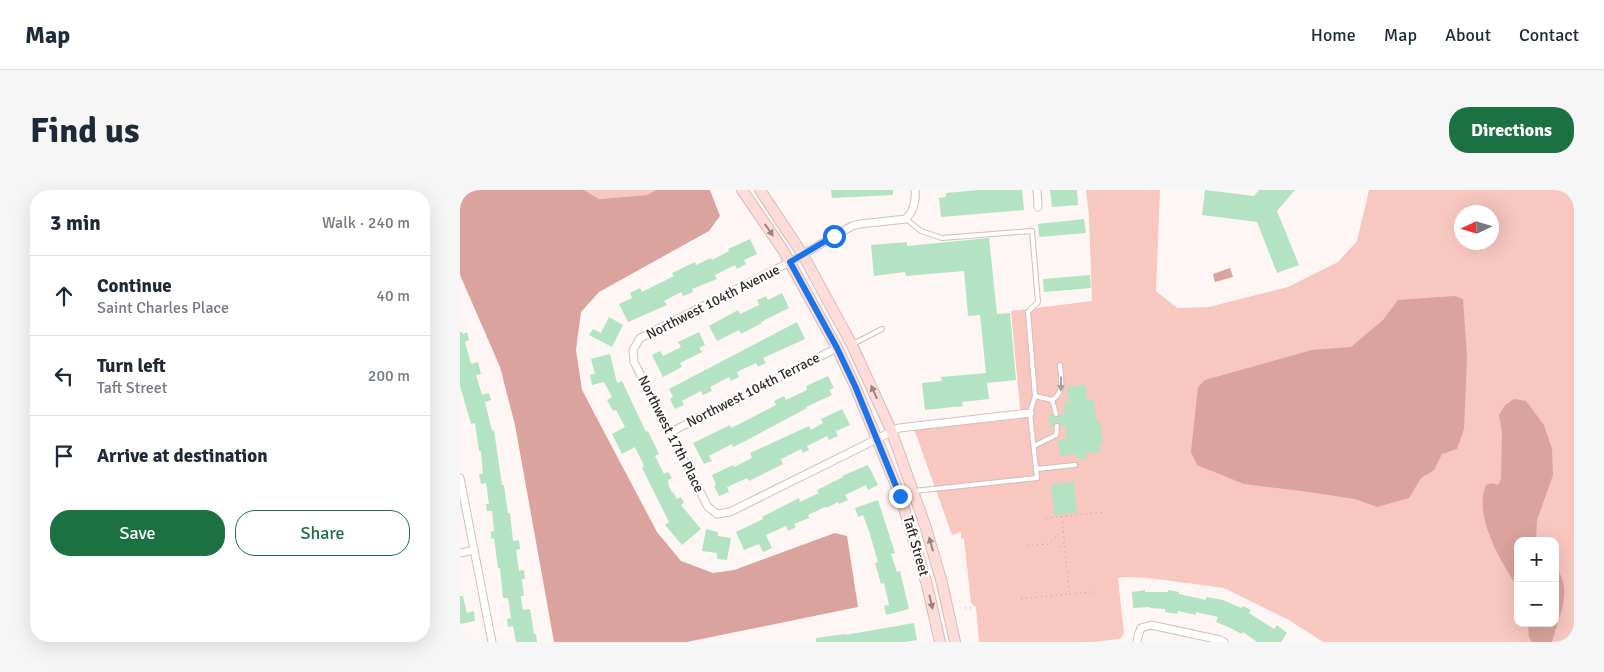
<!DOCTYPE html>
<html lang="en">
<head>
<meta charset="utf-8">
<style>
  body { margin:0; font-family:Signika,sans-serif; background:#f6f6f7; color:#1f2937 }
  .controls { position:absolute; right:15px; bottom:15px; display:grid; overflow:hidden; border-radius:10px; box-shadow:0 5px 20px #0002 }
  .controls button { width:45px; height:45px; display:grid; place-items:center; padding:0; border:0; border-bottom:1px solid #e0e1e3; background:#fff; color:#1f2937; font:25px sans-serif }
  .compass { position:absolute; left:994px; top:15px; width:45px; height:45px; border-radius:50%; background:#fff; box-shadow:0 5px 20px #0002; rotate:266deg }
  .stop { position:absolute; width:15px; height:15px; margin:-11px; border:4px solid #1a73e8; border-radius:50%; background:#fff }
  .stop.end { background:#1a73e8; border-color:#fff; box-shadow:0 1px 5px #0008 }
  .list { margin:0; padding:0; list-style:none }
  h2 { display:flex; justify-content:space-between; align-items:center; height:65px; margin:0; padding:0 20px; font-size:21px }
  h2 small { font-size:16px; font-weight:400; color:#747a83 }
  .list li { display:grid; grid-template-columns:32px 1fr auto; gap:15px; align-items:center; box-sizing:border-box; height:80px; padding:0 20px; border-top:1px solid #e0e1e3 }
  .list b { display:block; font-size:19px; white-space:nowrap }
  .list p { margin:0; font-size:16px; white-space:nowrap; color:#747a83 }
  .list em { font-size:16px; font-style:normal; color:#747a83 }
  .actions { display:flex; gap:10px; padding:15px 20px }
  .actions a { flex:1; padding:11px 0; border:1px solid #1c7143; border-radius:20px; text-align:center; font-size:18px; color:#1c7143 }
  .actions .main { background:#1c7143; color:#fff }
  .icon { flex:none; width:28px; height:28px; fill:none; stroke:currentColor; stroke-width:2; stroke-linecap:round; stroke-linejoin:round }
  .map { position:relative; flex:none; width:1114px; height:452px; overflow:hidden; border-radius:20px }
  header { display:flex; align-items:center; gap:30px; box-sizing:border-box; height:70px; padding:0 25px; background:#fff; border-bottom:1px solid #e0e1e3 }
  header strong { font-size:24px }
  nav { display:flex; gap:28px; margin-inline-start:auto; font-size:18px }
  .intro { display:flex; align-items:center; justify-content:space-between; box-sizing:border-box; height:120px; padding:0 30px }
  h1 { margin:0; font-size:35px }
  .button { padding:12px 22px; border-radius:20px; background:#1c7143; color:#fff; font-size:18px; font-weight:700 }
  main { display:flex; gap:30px; padding:0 30px }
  aside { flex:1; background:#fff; border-radius:20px; box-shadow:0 5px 20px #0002 }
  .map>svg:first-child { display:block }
</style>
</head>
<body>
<header>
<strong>Map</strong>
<nav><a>Home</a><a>Map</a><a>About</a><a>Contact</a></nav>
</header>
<div class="intro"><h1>Find us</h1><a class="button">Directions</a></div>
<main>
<aside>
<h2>3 min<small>Walk · 240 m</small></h2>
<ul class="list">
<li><svg class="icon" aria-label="ahead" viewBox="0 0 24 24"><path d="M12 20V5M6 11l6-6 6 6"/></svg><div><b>Continue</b><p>Saint Charles Place</p></div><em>40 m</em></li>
<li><svg class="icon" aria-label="left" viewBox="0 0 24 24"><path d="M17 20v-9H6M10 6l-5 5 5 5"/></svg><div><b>Turn left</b><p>Taft Street</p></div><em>200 m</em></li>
<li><svg class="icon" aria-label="arrive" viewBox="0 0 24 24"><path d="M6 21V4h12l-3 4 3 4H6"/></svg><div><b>Arrive at destination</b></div></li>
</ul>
<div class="actions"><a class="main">Save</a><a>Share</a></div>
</aside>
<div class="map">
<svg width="1114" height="452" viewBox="0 0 1114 452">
  <rect width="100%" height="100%" fill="#fef6f5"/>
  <g fill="#f7c7c0" fill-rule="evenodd">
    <path d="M124 0H196L187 5 139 9Z"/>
    <path d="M626 0H700L696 101 717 118 749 117 828 97 878 72 897 51 909 0H1114V452H863L829 430 764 398 689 388 666 387 658 388 664 444 660 449 632 452H519L516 417 511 413 504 349 501 348V342L492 345 454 239 561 229 551 121 632 111 629 26ZM1002 22H1032V52H1002ZM1058 351H1095V433H1058Z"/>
  </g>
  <g fill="#daa39d">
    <path d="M0 0H124L139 9 187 5 196 0H250L260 26 249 41 139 102 121 122 116 160 122 200 197 342 221 371 253 383 274 380 375 343 387 346 398 417 227 452H94L55 235 40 177 0 85Z"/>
    <path d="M770 78 773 87 755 92 753 84Z"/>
    <path d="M995 106 1003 109 1007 168 1004 239 997 259 982 264 974 280 961 288 949 308 917 317 895 309 842 301 784 294 737 275 731 262 738 197 745 190 852 160 891 157 923 130 938 110Z"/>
    <path d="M1054 209 1066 211 1084 235 1092 259 1093 285 1077 330 1076 351H1058V398C1041 372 1013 326 1026 295L1032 293 1038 295 1041 289 1042 242 1039 225 1045 215Z"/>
    <path d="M1095 377C1114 398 1099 427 1092 452H1072L1069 448 1068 433H1095Z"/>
  </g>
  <g fill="#b3e3c2">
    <path d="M371 0H433V5L372 8Z"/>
    <path d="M519 0H562L564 20 481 27 479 8 486 7V3Z"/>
    <path d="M590 0H617L618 15 592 17Z"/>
    <path d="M745 0 794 6 799 0H835L817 21 839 75 817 83 797 32 742 25Z"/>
    <path d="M624 29 626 43 579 47 578 34Z"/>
    <path d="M529 48 537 124 550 123 556 190 527 193 529 209 502 212 503 216 465 220 462 193 482 191 481 187 526 183 520 125 508 126 504 81 446 86 445 82 414 86 411 55 447 52V56Z"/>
    <path d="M290 49 297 64 284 70 286 74 277 79 275 75 255 85 257 89 232 99 233 102 223 106 221 102 204 111 207 115 168 132 159 114 172 108 170 103 180 98 182 102 214 86 212 83 235 72 236 75 251 68 252 70 269 61 268 59Z"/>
    <path d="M630 85 631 98 584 102 583 89Z"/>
    <path d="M322 103 329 118 301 132 302 133 281 144 279 140 257 151 249 136 278 120 280 124 299 115 297 110 306 106 308 110Z"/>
    <path d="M149 127 163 135 152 157 129 145 133 139 141 143Z"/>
    <path d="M337 132 345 149 303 168 306 173 298 177 296 173 277 182 279 187 271 191 269 187 250 197 252 201 243 205 241 201 222 211 224 215 215 219 210 209 213 207 209 199Z"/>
    <path d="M0 142H2L3 144 7 142 9 150 5 152 11 174 18 172 21 184 16 185 22 205 29 203 31 210 25 212 32 241 34 240 42 295H44L48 323H50L53 351 59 350 60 359 56 360 59 381 64 380 65 389H62L64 406H61L63 420 70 419 74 444H76L77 452H56L53 436 48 437 47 429 51 428 48 408H43L40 378H38L34 348 31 349V342L34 341 32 321H27L26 314H29L26 293 21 294 19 284H23L21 261H19L15 233 11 234 0 196Z"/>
    <path d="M239 142 245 155 239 158 242 162 220 173 222 177 203 187 192 165 200 161 203 166 221 157 218 152Z"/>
    <path d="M150 164 157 193 162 191 186 242 188 241 199 264 195 266 204 284 208 282 212 288 208 290V293L212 303 213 302 217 309 221 307 224 313 221 315 241 339 222 355 205 335 209 332 182 278 184 276 175 257 162 264 152 244 165 237 156 220 153 221 147 210 152 207 144 192 132 195 130 185 135 184 131 169Z"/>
    <path d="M368 186 374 198 369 200 372 205 346 217 347 218 289 249 273 257 272 254 249 266 252 271 244 274 233 253 270 235 271 238 291 228 316 215 314 211 324 206 326 210 347 200 346 196Z"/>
    <path d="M626 195 627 210H634L636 231 640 230 643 253 639 254 640 262 626 263 627 269 618 270 617 264 600 266 598 250 607 249 606 235 601 236 597 232 594 233 593 237H590L589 225H592L597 228 600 224H605L604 212H609L607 197Z"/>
    <path d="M382 219 390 235 376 241 378 246 369 250 367 246 347 256 349 260 343 263 341 259 321 269 323 274 289 291 287 288 267 297 269 302 259 306 254 296 256 295 252 285 273 275 274 277 292 268 290 263 349 236 351 240 363 233 361 229Z"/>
    <path d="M408 275 418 295 408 300 406 295 385 305 388 310 379 314 378 312 366 318 365 317 348 325 349 328 334 334 336 337 328 341 326 336 306 345 312 358 303 362 299 354 284 360 276 342 303 329 302 327 329 313 339 308 340 312 359 303 357 300 383 287 382 286 391 282Z"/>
    <path d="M614 292 617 323 594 325 591 294Z"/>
    <path d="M418 310 435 363 431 364 437 382 440 381 449 419 426 425 424 416 429 415 424 393 421 394 415 373 418 372 409 341 403 325 398 327 395 318Z"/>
    <path d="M246 339 258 342V346L271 348 267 370 257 369V363L242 361Z"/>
    <path d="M685 400V402H708V400L719 402V404L746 410V407L763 410 781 418 783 416 791 420 789 423 814 439 817 435 827 443 821 452H797L783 442 782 444 768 437 756 432 758 427 736 422V425L718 421 717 424 705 422V419L690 418V417L673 418 672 402Z"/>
    <path d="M0 406H3L7 423 14 421 15 431 0 434Z"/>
    <path d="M454 433 457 450 444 452H356V448L385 444V445Z"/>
  </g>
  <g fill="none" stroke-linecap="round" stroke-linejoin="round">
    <defs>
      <g id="lane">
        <path d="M446 29 461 41 482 48 572 41 578 112 568 122 575 206 570 223 577 288 454 301"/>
        <path d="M393 154 422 139"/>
        <path d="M575 206 592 210 596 224"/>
        <path d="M592 210C605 203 601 187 600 175"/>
        <path d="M574 256 596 245 597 236"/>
        <path d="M576 279 615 275"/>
      </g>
      <g id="street">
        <path d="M455 0C456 11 454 21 446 29L400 34 392 36 330 72 180 148 173 160 174 172 248 317 257 324 270 322 439 238 570 223"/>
        <path d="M577 0 578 17"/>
        <path d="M209 243 377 158"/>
        <path d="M0 288 32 452"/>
        <path d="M0 363 14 360"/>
        <path d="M677 452 678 446 681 438 691 435 760 450 764 452"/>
      </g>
      <g id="secondary">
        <path d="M282 0 323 60 377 158 395 196 440 305 467 395 480 452"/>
        <path d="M300 0 343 65 392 155 431 240 465 335 482 393 495 452"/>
      </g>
    </defs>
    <use href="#lane" stroke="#d1bfbc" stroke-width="6"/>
    <use href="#street" stroke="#d1bfbc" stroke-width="9"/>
    <use href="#secondary" stroke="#d1bfbc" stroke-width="12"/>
    <g stroke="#aca5a4" stroke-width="1" stroke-dasharray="1 4" stroke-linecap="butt">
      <path d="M586 328 644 322"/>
      <path d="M567 356 588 354 603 341"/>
      <path d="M600 357 604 353"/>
      <path d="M610 404 632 402"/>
      <path d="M561 409 609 404 602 327"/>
      <path d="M505 418H511L514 415"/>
    </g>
    <use href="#lane" stroke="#fff" stroke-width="4"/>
    <use href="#street" stroke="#fff" stroke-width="7"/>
    <use href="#secondary" stroke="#ffdcd9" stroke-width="10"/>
  </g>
  <defs><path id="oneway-solid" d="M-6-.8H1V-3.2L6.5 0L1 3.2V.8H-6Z" transform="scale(1.25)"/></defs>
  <g fill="#988381">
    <use href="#oneway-solid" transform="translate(309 40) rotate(55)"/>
    <use href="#oneway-solid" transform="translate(414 202) rotate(-114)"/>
    <use href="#oneway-solid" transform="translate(471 354) rotate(-106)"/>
    <use href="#oneway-solid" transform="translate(471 412) rotate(77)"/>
  </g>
  <use fill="#a29f9f" href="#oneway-solid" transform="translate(601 194) rotate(92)"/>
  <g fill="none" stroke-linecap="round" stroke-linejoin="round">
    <path stroke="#1a73e8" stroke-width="6" d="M374 46 330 72 377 158 395 196 440 306"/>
  </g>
  <g text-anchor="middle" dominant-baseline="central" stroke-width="4.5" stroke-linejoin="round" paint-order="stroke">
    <g font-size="14" fill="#312a29" stroke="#fff">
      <text transform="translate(253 112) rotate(-27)">Northwest 104th Avenue</text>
      <text transform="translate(293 200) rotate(-27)">Northwest 104th Terrace</text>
      <text transform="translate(211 244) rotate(63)">Northwest 17th Place</text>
      <text transform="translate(456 356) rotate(74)">Taft Street</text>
    </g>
  </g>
</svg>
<div class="controls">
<button>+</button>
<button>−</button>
</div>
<svg class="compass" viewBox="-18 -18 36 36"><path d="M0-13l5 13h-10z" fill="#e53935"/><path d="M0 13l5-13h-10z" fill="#747a83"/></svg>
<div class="stop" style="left:374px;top:46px"></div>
<div class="stop end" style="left:440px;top:306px"></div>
</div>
</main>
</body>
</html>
